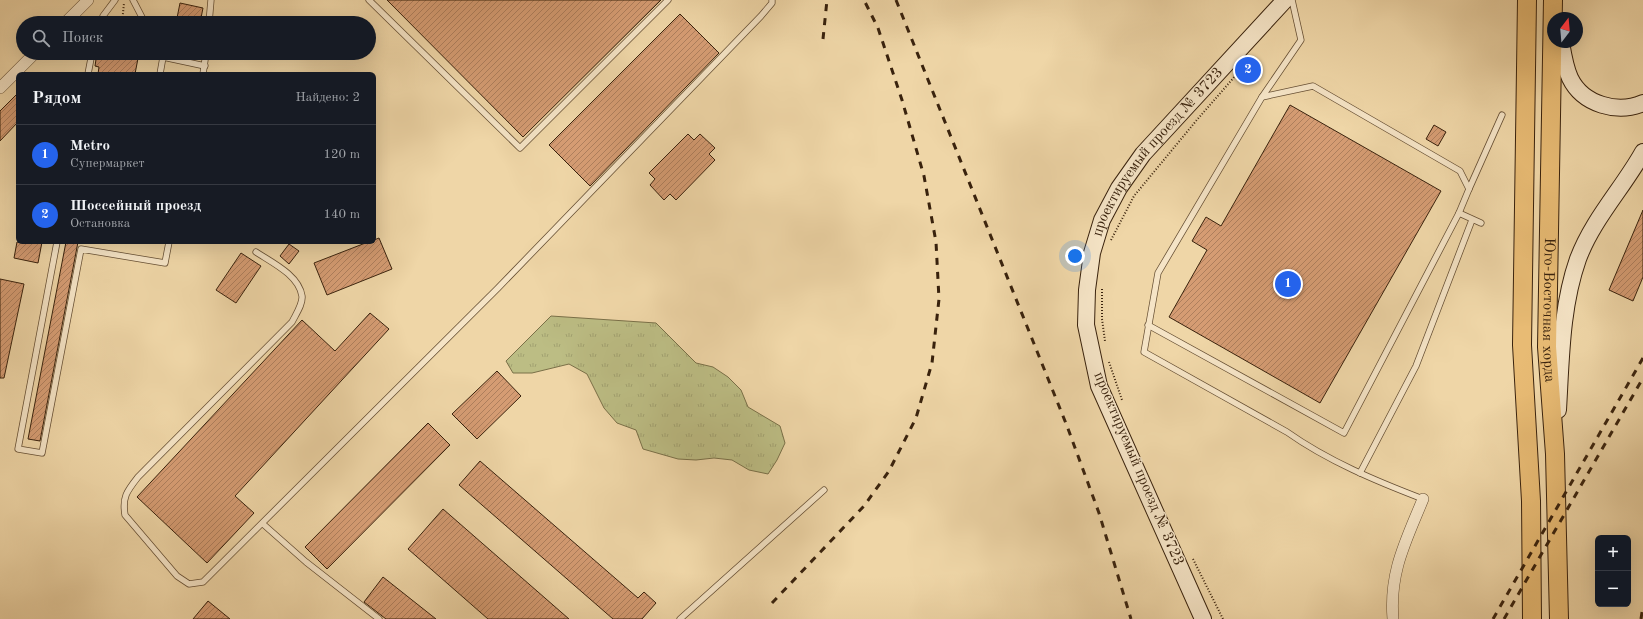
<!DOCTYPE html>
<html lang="ru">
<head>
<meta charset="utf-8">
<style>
  body { margin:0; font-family:"Old Standard TT",serif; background:#20242c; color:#f1f3f6 }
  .controls { position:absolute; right:12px; bottom:12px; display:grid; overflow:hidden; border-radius:6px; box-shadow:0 4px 16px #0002 }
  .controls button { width:36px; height:36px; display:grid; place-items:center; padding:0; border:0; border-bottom:1px solid #363941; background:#171b24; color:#f1f3f6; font:20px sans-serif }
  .compass { position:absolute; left:1547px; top:12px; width:36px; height:36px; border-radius:50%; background:#171b24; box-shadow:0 4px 16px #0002; rotate:16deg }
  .you { position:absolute; left:1075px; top:256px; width:14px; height:14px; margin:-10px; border:3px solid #fff; border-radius:50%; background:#1a73e8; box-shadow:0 0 0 6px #1a73e833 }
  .badge { display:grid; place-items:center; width:26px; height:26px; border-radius:50%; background:#2563eb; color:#fff; font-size:13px; font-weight:700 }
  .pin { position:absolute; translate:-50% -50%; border:2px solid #fff; box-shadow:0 1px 4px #0006 }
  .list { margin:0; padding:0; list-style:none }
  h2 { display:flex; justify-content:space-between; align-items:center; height:52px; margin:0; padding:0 16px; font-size:17px }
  h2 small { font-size:13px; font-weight:400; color:#9ea1a6 }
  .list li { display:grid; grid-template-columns:26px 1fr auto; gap:12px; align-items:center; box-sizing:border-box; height:60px; padding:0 16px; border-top:1px solid #363941 }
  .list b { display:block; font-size:15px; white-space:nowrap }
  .list p { margin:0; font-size:13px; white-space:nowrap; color:#9ea1a6 }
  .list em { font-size:13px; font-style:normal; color:#9ea1a6 }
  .icon { flex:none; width:22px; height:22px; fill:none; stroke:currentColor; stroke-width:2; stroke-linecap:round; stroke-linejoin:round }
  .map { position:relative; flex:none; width:1643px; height:619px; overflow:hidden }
  .search { position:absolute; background:#171b24; box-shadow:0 4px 16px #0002; left:16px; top:16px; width:360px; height:44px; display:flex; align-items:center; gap:10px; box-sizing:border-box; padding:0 14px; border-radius:22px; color:#9ea1a6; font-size:15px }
  .panel { position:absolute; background:#171b24; box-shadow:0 4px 16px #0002; left:16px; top:72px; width:360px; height:172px; border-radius:6px }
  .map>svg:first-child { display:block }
</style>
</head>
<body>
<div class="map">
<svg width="1643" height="619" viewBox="0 0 1643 619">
  <defs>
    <pattern id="grass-tufts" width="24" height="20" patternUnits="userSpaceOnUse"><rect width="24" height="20" fill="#bcbd84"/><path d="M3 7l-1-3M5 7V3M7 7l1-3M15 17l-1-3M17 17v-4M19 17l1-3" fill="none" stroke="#a2a271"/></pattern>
    <pattern id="building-hatch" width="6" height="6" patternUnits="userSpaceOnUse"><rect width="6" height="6" fill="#d59c73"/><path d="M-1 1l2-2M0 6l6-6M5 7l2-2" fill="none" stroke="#ae7f5d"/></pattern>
  </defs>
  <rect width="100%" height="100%" fill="#efd6a7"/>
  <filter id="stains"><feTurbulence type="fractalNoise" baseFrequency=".005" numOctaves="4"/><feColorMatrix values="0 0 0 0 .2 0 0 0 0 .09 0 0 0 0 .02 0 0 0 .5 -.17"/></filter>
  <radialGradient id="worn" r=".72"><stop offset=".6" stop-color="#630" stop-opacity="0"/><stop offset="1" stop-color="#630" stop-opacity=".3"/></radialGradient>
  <path fill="url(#grass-tufts)" stroke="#7a7048" d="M551 316 656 323 696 363 713 367 728 377 741 390 748 407 780 426 785 443 777 460 768 474 749 470 732 460 714 458 696 460 678 459 643 449 636 430 617 423 604 408 587 374 569 364 532 373H513L506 361Z"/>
  <g fill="url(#building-hatch)" stroke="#39220d">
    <path d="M387 0H661L523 137Z"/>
    <path d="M180 3 203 8 200 23H176Z"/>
    <path d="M680 14 719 53 590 186 549 145Z"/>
    <path d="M97 53H139L135 74H98L99 67 95 66Z"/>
    <path d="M18 93V122L0 141V111Z"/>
    <path d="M1290 105 1441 191 1320 403 1169 317 1207 250 1192 241 1206 217 1221 226Z"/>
    <path d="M1434 125 1446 132 1438 146 1426 139Z"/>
    <path d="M688 134 694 140 700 134 715 148 709 154 715 160 676 200 670 194 664 200 650 185 655 179 649 173Z"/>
    <path d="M1643 210V277L1633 301 1609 290Z"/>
    <path d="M379 238 392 269 327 295 314 263 368 242H374V240Z"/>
    <path d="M17 242H42L38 263 14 258Z"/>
    <path d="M66 242H78L40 441 28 439Z"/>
    <path d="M289 244 299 251 289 264 280 256Z"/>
    <path d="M241 253 261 266 236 303 216 290Z"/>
    <path d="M0 279 24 284 4 378H0Z"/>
    <path d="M370 313 389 329 235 496 254 513 207 563 137 497 302 320 335 351Z"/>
    <path d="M497 371 521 396 477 439 452 414Z"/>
    <path d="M428 423 450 445 327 569 305 547Z"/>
    <path d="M480 461 638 598 644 592 656 603 642 619H613L459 485Z"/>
    <path d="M443 509 569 619H488L408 549Z"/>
    <path d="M383 577 436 619H386L364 602Z"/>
    <path d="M208 601 230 619H193Z"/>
  </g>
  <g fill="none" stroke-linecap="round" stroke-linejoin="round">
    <defs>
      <g id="service">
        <path d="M133 0 145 23"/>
        <path d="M369 0 520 148 668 0"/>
        <path d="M101 23 103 16 115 0"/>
        <path d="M209 23 211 0"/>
        <path d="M161 53 163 57 205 66"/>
        <path d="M88 74 92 53"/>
        <path d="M160 74 163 57"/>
        <path d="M203 74 206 53"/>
        <path d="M1262 97 1301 40 1292 0"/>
        <path d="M1459 213 1469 189"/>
        <path d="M57 242 18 449 42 453 81 249 165 263 169 242"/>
        <path d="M256 252C271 262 299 275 302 296 303 304 296 314 292 322L138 477C127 491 122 497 125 515L177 576 189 584 203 582 498 288 761 16 772 3V0"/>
        <path d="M1148 325 1344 433 1459 213 1481 223"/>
        <path d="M1360 473 1416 366 1472 220"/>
        <path d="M1423 499C1376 481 1328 461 1287 432L1144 352 1158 273 1262 97 1313 86 1460 171 1469 189 1502 115"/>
        <path d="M263 524 306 562 379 619"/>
        <path d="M680 619 824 490"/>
      </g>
      <g id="minor">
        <path d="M65 23 88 0"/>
        <path d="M0 88 35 53"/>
        <path d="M1393 619C1389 572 1406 541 1423 499"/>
      </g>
      <g id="secondary">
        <path d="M1561 42C1563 54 1565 67 1570 78 1583 105 1618 114 1643 103"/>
        <path d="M1558 410C1561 360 1561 307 1578 259 1593 219 1623 188 1643 152"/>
        <path id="s1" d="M1203 619 1099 386 1086 325 1087 290 1092 253 1102 220 1119 188 1143 154 1285 0"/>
      </g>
      <g id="primary">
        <path d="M1527 0 1522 345 1531 501 1532 619"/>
        <path id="s2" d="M1553 0 1547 347 1555 454 1559 619"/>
      </g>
    </defs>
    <use href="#service" stroke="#664f34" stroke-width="7"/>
    <use href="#minor" stroke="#664f34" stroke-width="12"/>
    <use href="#secondary" stroke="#39220d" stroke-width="18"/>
    <use href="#primary" stroke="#39220d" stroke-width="20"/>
    <g stroke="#39220d" stroke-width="2" stroke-dasharray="1 2" stroke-linecap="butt">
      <path d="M122 23 124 3"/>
      <path d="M1111 240 1134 196 1196 121 1236 75"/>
      <path d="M1102 289V319L1105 341"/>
      <path d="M1109 362 1122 400"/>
      <path d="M1193 559 1223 619"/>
    </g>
    <use href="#service" stroke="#f5e4c6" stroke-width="5.5"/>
    <use href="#minor" stroke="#f5e4c6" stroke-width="11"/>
    <use href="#secondary" stroke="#f5e4c6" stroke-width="16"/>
    <use href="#primary" stroke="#e8bb74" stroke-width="18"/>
    <g stroke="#39220d" stroke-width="3" stroke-dasharray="7 7" stroke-linecap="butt">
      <path d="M896 0 1067 426 1099 513 1131 619"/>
      <path d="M823 39 827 0"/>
      <path d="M772 603 864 506 889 471 916 418 932 363 939 299 936 242 924 176 902 100 878 28 864 0"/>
      <path d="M1493 619 1643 358"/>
      <path d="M1504 619 1643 378"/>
      <path d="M1641 619 1643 606"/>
    </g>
  </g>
  <g text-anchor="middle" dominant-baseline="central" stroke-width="3" stroke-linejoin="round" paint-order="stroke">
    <g font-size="15" fill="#39220d" stroke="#f5e4c6">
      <text stroke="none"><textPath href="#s1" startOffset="512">проектируемый проезд № 3723</textPath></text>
      <text stroke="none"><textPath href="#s2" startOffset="310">Юго-Восточная хорда</textPath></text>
      <text transform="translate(1138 469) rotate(67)">проектируемый проезд № 3723</text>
    </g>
  </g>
  <rect width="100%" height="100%" filter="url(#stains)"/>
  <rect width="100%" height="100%" fill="url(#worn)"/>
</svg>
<div class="controls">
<button>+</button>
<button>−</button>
</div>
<svg class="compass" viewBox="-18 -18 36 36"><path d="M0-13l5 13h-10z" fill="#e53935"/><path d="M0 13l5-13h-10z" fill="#9ea1a6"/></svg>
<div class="you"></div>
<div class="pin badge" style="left:1288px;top:284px">1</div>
<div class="pin badge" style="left:1248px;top:70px">2</div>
<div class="search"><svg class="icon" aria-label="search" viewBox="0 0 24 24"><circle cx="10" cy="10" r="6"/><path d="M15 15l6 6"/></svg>Поиск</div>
<section class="panel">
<h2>Рядом<small>Найдено: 2</small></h2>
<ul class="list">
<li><span class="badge">1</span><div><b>Metro</b><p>Супермаркет</p></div><em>120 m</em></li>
<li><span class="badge">2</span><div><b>Шоссейный проезд</b><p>Остановка</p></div><em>140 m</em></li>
</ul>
</section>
</div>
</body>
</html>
